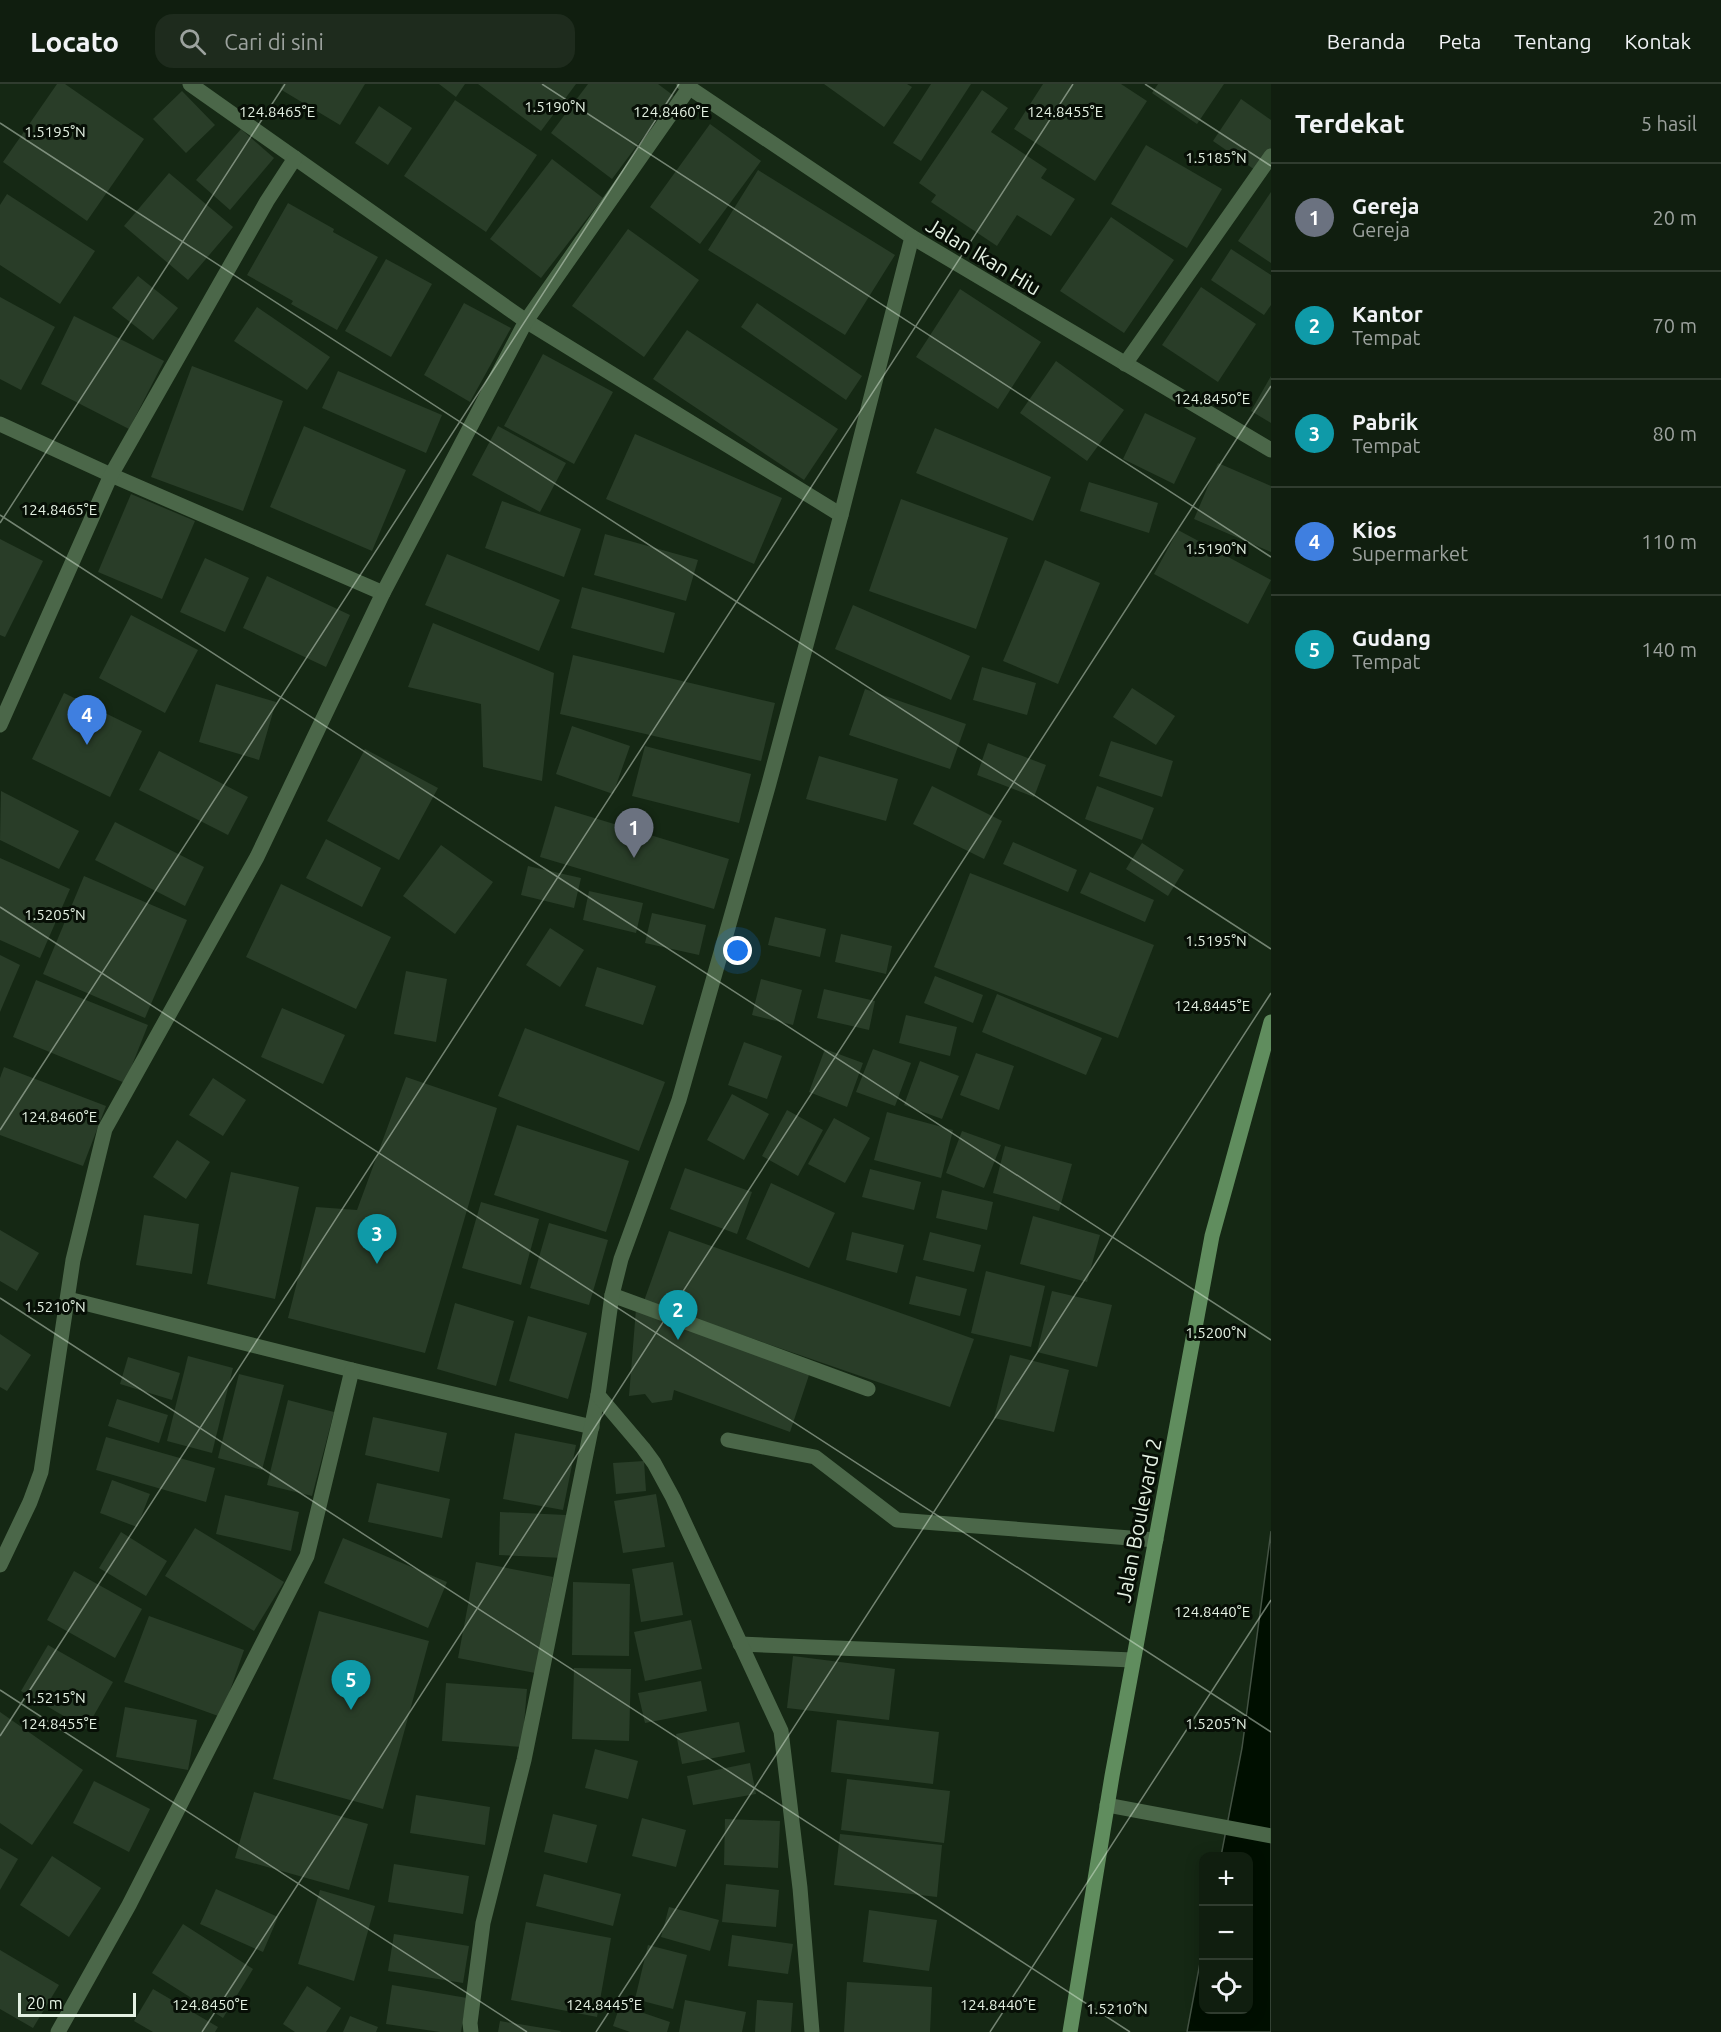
<!DOCTYPE html>
<html lang="id">
<head>
<meta charset="utf-8">
<style>
  body { margin:0; font-family:Ubuntu,sans-serif; background:#1e2b1d; color:#f1f3f6 }
  .controls { position:absolute; right:18px; bottom:18px; display:grid; overflow:hidden; border-radius:12px; box-shadow:0 3px 15px #0003 }
  .controls button { width:54px; height:54px; display:grid; place-items:center; padding:0; border:0; border-bottom:2px solid #303c2f; background:#101e0f; color:#f1f3f6; font:30px sans-serif }
  .scale { position:absolute; left:18px; bottom:15px; width:118px; box-sizing:border-box; padding-left:6px; border:3px solid #e4f1e3; border-top:0; font-size:16px; line-height:21px; white-space:nowrap; color:#e4f1e3; -webkit-text-stroke:4px #070f06; paint-order:stroke }
  .you { position:absolute; left:738px; top:867px; width:21px; height:21px; margin:-15px; border:4px solid #fff; border-radius:50%; background:#1a73e8; box-shadow:0 0 0 9px #1a73e833 }
  .badge { display:grid; place-items:center; width:39px; height:39px; border-radius:50%; background:#ea580c; color:#fff; font-size:20px; font-weight:700 }
  .pin { position:absolute; translate:-50% -50px; filter:drop-shadow(0 2px 3px #0008) }
  .pin::after { content:''; position:absolute; top:32px; width:21px; height:18px; background:inherit; clip-path:polygon(0 0,100% 0,50% 100%) }
  .list { margin:0; padding:0; list-style:none }
  h2 { display:flex; justify-content:space-between; align-items:center; height:78px; margin:0; padding:0 24px; font-size:26px }
  h2 small { font-size:20px; font-weight:400; color:#9ca29e }
  .list li { display:grid; grid-template-columns:39px 1fr auto; gap:18px; align-items:center; box-sizing:border-box; height:108px; padding:0 24px; border-top:2px solid #303c2f }
  .list b { display:block; font-size:22px; white-space:nowrap }
  .list p { margin:0; font-size:20px; white-space:nowrap; color:#9ca29e }
  .list em { font-size:20px; font-style:normal; color:#9ca29e }
  .icon { flex:none; width:33px; height:33px; fill:none; stroke:currentColor; stroke-width:2; stroke-linecap:round; stroke-linejoin:round }
  .map { position:relative; flex:none; width:1271px; height:1948px; overflow:hidden }
  header { display:flex; align-items:center; gap:36px; box-sizing:border-box; height:84px; padding:0 30px; background:#101e0f; border-bottom:2px solid #303c2f }
  header strong { font-size:28px }
  nav { display:flex; gap:33px; margin-inline-start:auto; font-size:21px }
  .search { width:420px; height:54px; background:#1e2b1d; display:flex; align-items:center; gap:15px; box-sizing:border-box; padding:0 21px; border-radius:18px; color:#9ca29e; font-size:22px }
  main { display:flex }
  aside { flex:1; background:#101e0f }
  .map>svg:first-child { display:block }
</style>
</head>
<body>
<header>
<strong>Locato</strong>
<div class="search"><svg class="icon" aria-label="search" viewBox="0 0 24 24"><circle cx="10" cy="10" r="6"/><path d="M15 15l6 6"/></svg>Cari di sini</div>
<nav><a>Beranda</a><a>Peta</a><a>Tentang</a><a>Kontak</a></nav>
</header>
<main>
<div class="map">
<svg width="1271" height="1948" viewBox="0 0 1271 1948">
  <rect width="100%" height="100%" fill="#152814"/>
  <path fill="#000f00" stroke="#445344" stroke-width="1.5" d="M1271 1447V1948H1187L1203 1863 1204 1926H1248V1772H1221L1242 1664Z"/>
  <g fill="#293d28">
    <path d="M57 0H65L144 55 87 137 3 78Z"/>
    <path d="M283 0H365L340 41 280 5Z"/>
    <path d="M439 0H465L456 13Z"/>
    <path d="M478 0H576L541 47Z"/>
    <path d="M588 0H658L674 12 612 95 551 49Z"/>
    <path d="M824 0H907L912 3 884 43Z"/>
    <path d="M931 0H971L921 77 893 59Z"/>
    <path d="M1043 0H1121L1147 17 1095 97 1014 45Z"/>
    <path d="M1158 0H1224L1197 40 1152 9Z"/>
    <path d="M982 6 1008 24 991 48 1047 85 1041 94 1075 115 1051 152 1017 131 997 162 931 118 936 111 919 99Z"/>
    <path d="M182 7 215 41 186 69 153 35Z"/>
    <path d="M1241 15 1271 36V70L1258 88 1213 57Z"/>
    <path d="M455 16 537 71 486 148 404 92Z"/>
    <path d="M379 22 412 44 388 81 355 59Z"/>
    <path d="M710 40 761 77 700 160 650 123Z"/>
    <path d="M241 45 274 74 230 126 196 96Z"/>
    <path d="M1146 61 1222 105 1187 164 1111 120Z"/>
    <path d="M552 75 603 114 541 194 490 155Z"/>
    <path d="M758 86 895 171 845 251 708 166Z"/>
    <path d="M169 89 233 143 188 196 124 142Z"/>
    <path d="M1271 108V179L1238 157Z"/>
    <path d="M7 110 95 167 60 220 0 181V121Z"/>
    <path d="M288 119 334 145 333 148 378 173 337 246 291 220 293 217 247 191Z"/>
    <path d="M1111 133 1174 176 1124 249 1060 207Z"/>
    <path d="M628 145 699 196 644 273 572 222Z"/>
    <path d="M1231 165 1271 191V221L1264 231 1211 196Z"/>
    <path d="M386 175 432 200 391 273 345 247Z"/>
    <path d="M138 192 178 224 153 256 112 224Z"/>
    <path d="M1201 203 1256 240 1218 298 1162 261Z"/>
    <path d="M960 205 1041 258 998 325 916 273Z"/>
    <path d="M0 213 55 243 21 306 0 295Z"/>
    <path d="M464 219 511 244 470 318 424 291Z"/>
    <path d="M757 219 862 292 846 316 741 243Z"/>
    <path d="M257 223 330 273 307 306 234 257Z"/>
    <path d="M74 232 164 277 129 345 41 300Z"/>
    <path d="M687 246 838 345 804 396 653 295Z"/>
    <path d="M543 270 613 308 574 380 504 342Z"/>
    <path d="M1056 277 1124 326 1087 377 1020 329Z"/>
    <path d="M192 282 283 317 243 427 151 393Z"/>
    <path d="M338 287 442 331 426 369 322 324Z"/>
    <path d="M1271 292V339L1251 327Z"/>
    <path d="M1145 329 1196 354 1174 400 1123 375Z"/>
    <path d="M304 342 406 386 372 467 270 423Z"/>
    <path d="M498 342 566 379 540 428 472 391Z"/>
    <path d="M935 344 1051 393 1033 437 916 389Z"/>
    <path d="M635 350 782 414 754 480 606 415Z"/>
    <path d="M1218 379 1271 402V468L1194 435Z"/>
    <path d="M1089 398 1158 419 1149 449 1080 427Z"/>
    <path d="M131 410 195 437 162 515 98 488Z"/>
    <path d="M901 415 1008 454 976 545 869 507Z"/>
    <path d="M502 417 581 445 564 493 485 464Z"/>
    <path d="M1178 446 1271 496 1248 540 1154 490Z"/>
    <path d="M605 450 698 476 686 517 594 491Z"/>
    <path d="M0 455 43 477 5 553 0 551Z"/>
    <path d="M447 470 560 516 539 567 425 521Z"/>
    <path d="M205 474 249 494 225 548 180 528Z"/>
    <path d="M1045 476 1100 499 1058 600 1003 577Z"/>
    <path d="M267 492 350 531 326 583 243 544Z"/>
    <path d="M582 503 675 529 664 569 571 544Z"/>
    <path d="M853 521 970 572 951 616 835 565Z"/>
    <path d="M131 531 198 566 165 629 99 594Z"/>
    <path d="M433 539 554 589 542 697 483 683 481 620 408 603Z"/>
    <path d="M573 571 775 619 761 677 560 630Z"/>
    <path d="M982 583 1036 599 1027 631 973 616Z"/>
    <path d="M216 600 276 618 259 676 199 658Z"/>
    <path d="M1132 604 1175 632 1156 661 1113 633Z"/>
    <path d="M865 605 966 640 950 685 849 651Z"/>
    <path d="M64 609 142 647 110 713 32 675Z"/>
    <path d="M572 642 630 662 613 710 556 690Z"/>
    <path d="M1111 657 1173 677 1162 713 1099 692Z"/>
    <path d="M988 659 1046 681 1034 713 977 691Z"/>
    <path d="M645 662 751 690 739 739 632 712Z"/>
    <path d="M365 665 438 704 399 776 327 737Z"/>
    <path d="M159 667 248 713 228 751 139 706Z"/>
    <path d="M819 672 898 695 886 737 806 715Z"/>
    <path d="M932 702 1002 737 984 775 913 740Z"/>
    <path d="M1097 702 1154 724 1142 756 1085 735Z"/>
    <path d="M1 707 79 747 59 785 0 756Z"/>
    <path d="M555 722 729 775 714 825 540 773Z"/>
    <path d="M115 738 204 783 185 822 95 776Z"/>
    <path d="M326 755 381 784 362 823 306 794Z"/>
    <path d="M1013 758 1077 786 1068 808 1003 780Z"/>
    <path d="M1142 759 1184 786 1168 812 1126 785Z"/>
    <path d="M441 761 493 798 455 850 403 812Z"/>
    <path d="M0 774 70 805 40 874 0 856Z"/>
    <path d="M528 782 581 794 574 824 521 811Z"/>
    <path d="M1090 788 1154 816 1145 838 1080 809Z"/>
    <path d="M970 789 1154 861 1118 954 934 883Z"/>
    <path d="M84 792 187 836 145 934 43 890Z"/>
    <path d="M281 800 391 853 356 925 246 873Z"/>
    <path d="M589 807 643 819 636 849 583 836Z"/>
    <path d="M652 829 706 841 699 871 645 859Z"/>
    <path d="M775 833 826 845 820 873 768 861Z"/>
    <path d="M550 844 584 866 560 903 526 881Z"/>
    <path d="M841 850 892 862 886 890 835 878Z"/>
    <path d="M0 871 20 881 0 928Z"/>
    <path d="M597 883 656 902 643 941 585 922Z"/>
    <path d="M406 887 447 895 436 958 394 950Z"/>
    <path d="M935 892 983 911 973 939 924 919Z"/>
    <path d="M761 895 802 906 793 941 752 931Z"/>
    <path d="M36 896 148 941 125 999 13 953Z"/>
    <path d="M824 905 875 917 869 946 817 934Z"/>
    <path d="M997 910 1102 954 1086 991 982 948Z"/>
    <path d="M282 924 345 951 323 1000 261 973Z"/>
    <path d="M906 931 957 943 950 972 899 959Z"/>
    <path d="M525 944 665 998 639 1067 498 1012Z"/>
    <path d="M744 958 782 972 767 1015 728 1001Z"/>
    <path d="M825 965 863 979 847 1023 809 1008Z"/>
    <path d="M873 965 911 979 895 1022 856 1008Z"/>
    <path d="M976 969 1014 982 999 1026 960 1011Z"/>
    <path d="M920 977 959 992 942 1035 904 1021Z"/>
    <path d="M4 983 106 1022 83 1082 0 1051V994Z"/>
    <path d="M406 993 497 1024 425 1269 288 1234 316 1123 357 1126Z"/>
    <path d="M213 994 246 1016 223 1052 189 1031Z"/>
    <path d="M732 1010 769 1030 744 1076 707 1056Z"/>
    <path d="M787 1026 823 1046 798 1092 762 1072Z"/>
    <path d="M887 1028 953 1046 941 1094 874 1076Z"/>
    <path d="M834 1034 870 1054 845 1099 808 1080Z"/>
    <path d="M517 1041 629 1077 606 1148 494 1111Z"/>
    <path d="M962 1047 1001 1061 984 1104 946 1089Z"/>
    <path d="M177 1056 210 1078 186 1115 153 1093Z"/>
    <path d="M1005 1062 1072 1080 1059 1127 993 1109Z"/>
    <path d="M685 1084 752 1108 737 1150 670 1125Z"/>
    <path d="M870 1085 921 1098 914 1126 862 1113Z"/>
    <path d="M231 1088 299 1103 275 1215 207 1200Z"/>
    <path d="M771 1099 835 1129 809 1184 746 1155Z"/>
    <path d="M942 1106 993 1118 987 1146 936 1134Z"/>
    <path d="M481 1118 539 1135 521 1201 462 1184Z"/>
    <path d="M144 1131 199 1140 192 1190 136 1181Z"/>
    <path d="M1033 1132 1100 1151 1087 1198 1020 1180Z"/>
    <path d="M549 1139 608 1156 589 1221 530 1204Z"/>
    <path d="M0 1146 39 1169 17 1207 0 1197Z"/>
    <path d="M669 1147 974 1255 950 1323 644 1217Z"/>
    <path d="M852 1148 904 1161 897 1189 846 1176Z"/>
    <path d="M930 1148 981 1161 974 1188 923 1176Z"/>
    <path d="M986 1187 1045 1202 1031 1263 971 1249Z"/>
    <path d="M916 1192 967 1205 960 1232 909 1220Z"/>
    <path d="M1052 1207 1112 1221 1097 1283 1037 1268Z"/>
    <path d="M455 1219 514 1237 496 1302 437 1285Z"/>
    <path d="M636 1225 810 1288 790 1348 674 1306 672 1316 652 1319 645 1310 629 1312Z"/>
    <path d="M528 1232 587 1249 568 1315 509 1297Z"/>
    <path d="M0 1250 31 1271 7 1307 0 1303Z"/>
    <path d="M1010 1271 1069 1286 1054 1348 994 1334Z"/>
    <path d="M188 1272 233 1284 212 1369 167 1357Z"/>
    <path d="M128 1273 180 1289 172 1316 120 1300Z"/>
    <path d="M239 1290 284 1301 262 1386 218 1374Z"/>
    <path d="M117 1315 168 1331 159 1359 108 1342Z"/>
    <path d="M288 1316 334 1328 312 1412 267 1401Z"/>
    <path d="M373 1333 447 1349 439 1388 365 1371Z"/>
    <path d="M515 1349 576 1361 563 1426 503 1415Z"/>
    <path d="M106 1353 215 1384 206 1418 96 1386Z"/>
    <path d="M644 1377 646 1407 616 1410 613 1379Z"/>
    <path d="M112 1396 150 1410 137 1443 100 1429Z"/>
    <path d="M377 1399 450 1415 442 1454 368 1438Z"/>
    <path d="M656 1410 665 1463 623 1469 614 1417Z"/>
    <path d="M225 1411 299 1428 291 1467 216 1450Z"/>
    <path d="M500 1428 566 1431 564 1474 499 1471Z"/>
    <path d="M195 1444 284 1498 254 1547 165 1492Z"/>
    <path d="M121 1448 167 1477 146 1512 99 1484Z"/>
    <path d="M343 1454 447 1498 428 1544 324 1499Z"/>
    <path d="M476 1478 553 1493 535 1589 458 1574Z"/>
    <path d="M673 1478 683 1531 641 1538 632 1485Z"/>
    <path d="M74 1487 142 1525 115 1574 47 1536Z"/>
    <path d="M573 1498 630 1500 629 1572 572 1571Z"/>
    <path d="M319 1527 429 1557 383 1725 273 1695Z"/>
    <path d="M149 1532 244 1566 221 1633 124 1598Z"/>
    <path d="M691 1536 702 1585 645 1597 634 1548Z"/>
    <path d="M48 1561 113 1598 86 1645 21 1607Z"/>
    <path d="M793 1572 895 1585 889 1636 787 1624Z"/>
    <path d="M574 1584 631 1585 629 1657 572 1655Z"/>
    <path d="M701 1597 707 1627 645 1639 638 1609Z"/>
    <path d="M446 1599 527 1605 522 1663 442 1657Z"/>
    <path d="M125 1623 197 1636 188 1686 116 1673Z"/>
    <path d="M0 1628 83 1686 32 1761 0 1739Z"/>
    <path d="M837 1636 939 1648 933 1700 831 1688Z"/>
    <path d="M739 1638 745 1668 682 1680 676 1650Z"/>
    <path d="M595 1665 638 1677 628 1715 585 1704Z"/>
    <path d="M750 1679 756 1710 693 1721 687 1692Z"/>
    <path d="M847 1695 950 1707 944 1759 841 1746Z"/>
    <path d="M94 1697 150 1725 129 1768 73 1739Z"/>
    <path d="M254 1708 368 1740 349 1806 235 1774Z"/>
    <path d="M416 1711 490 1723 485 1761 410 1749Z"/>
    <path d="M553 1730 597 1741 587 1779 544 1768Z"/>
    <path d="M642 1734 686 1746 676 1783 632 1772Z"/>
    <path d="M725 1735 780 1737 778 1784 724 1781Z"/>
    <path d="M840 1750 942 1761 937 1813 834 1801Z"/>
    <path d="M0 1764 18 1775 0 1806Z"/>
    <path d="M52 1772 101 1804 69 1853 20 1821Z"/>
    <path d="M394 1780 469 1792 463 1830 388 1818Z"/>
    <path d="M544 1790 621 1810 613 1842 536 1822Z"/>
    <path d="M726 1800 779 1806 776 1843 722 1838Z"/>
    <path d="M216 1805 278 1833 263 1868 200 1840Z"/>
    <path d="M320 1806 375 1822 354 1897 298 1880Z"/>
    <path d="M669 1823 719 1836 710 1867 661 1853Z"/>
    <path d="M869 1826 937 1836 929 1887 863 1878Z"/>
    <path d="M526 1838 611 1854 597 1933 511 1916Z"/>
    <path d="M183 1840 253 1885 223 1934 152 1889Z"/>
    <path d="M394 1850 469 1862 463 1899 388 1887Z"/>
    <path d="M732 1851 793 1860 788 1890 728 1882Z"/>
    <path d="M648 1861 687 1871 673 1925 635 1915Z"/>
    <path d="M0 1866 59 1901 33 1944 0 1925Z"/>
    <path d="M847 1898 932 1903 930 1948H844Z"/>
    <path d="M392 1901 467 1914 461 1948H440L386 1940Z"/>
    <path d="M307 1902 341 1924 326 1948H295L283 1940Z"/>
    <path d="M153 1905 218 1943 215 1948H153L134 1937Z"/>
    <path d="M685 1916 746 1928 742 1948H679Z"/>
    <path d="M757 1916 793 1919 791 1948H755Z"/>
    <path d="M620 1921 670 1938 667 1948H630L613 1942Z"/>
    <path d="M350 1932 378 1943 376 1948H343Z"/>
    <path d="M500 1937 561 1947 560 1948H498Z"/>
  </g>
  <g fill="none" stroke-linecap="round" stroke-linejoin="round">
    <g stroke="#4b6749" stroke-width="15">
      <path d="M728 1356 815 1373 897 1436 1156 1456"/>
      <path d="M1107 1721 1271 1752"/>
    </g>
    <g stroke="#4b6749" stroke-width="15">
      <path d="M190 0 526 237 841 431"/>
      <path d="M684 0 912 153 1271 366"/>
      <path d="M1125 280 1271 72"/>
      <path d="M0 340 111 391 383 509"/>
      <path d="M0 641 111 391 267 117 295 74"/>
      <path d="M612 1211 868 1305"/>
      <path d="M68 1215 352 1286 592 1343"/>
      <path d="M0 1481 30 1418 41 1388 73 1176 105 1045 257 773 383 509 526 237 689 4"/>
      <path d="M740 1560 1133 1576"/>
      <path d="M58 1948 129 1821 307 1472 352 1286"/>
      <path d="M471 1948 470 1939 483 1839 524 1676 598 1311"/>
      <path d="M812 1948 800 1804 781 1647 673 1414 654 1379 643 1364 598 1311 612 1211 621 1175 679 1016 768 703 841 431 912 153"/>
    </g>
    <path stroke="#608d5e" stroke-width="15" d="M1070 1948 1112 1692 1212 1152 1271 938"/>
  </g>
  <path fill="none" stroke="#e4f1e3" stroke-width="1.5" stroke-opacity="0.45" d="M542 0 1271 473M1145 0 1271 82M0 39 1271 865M0 431 1271 1256M0 439 285 0M0 823 1271 1648M0 1046 679 0M0 1214 1130 1948M0 1606 527 1948M0 1652 1073 0M202 1948 1271 302M596 1948 1271 909M990 1948 1271 1516"/>
  <g text-anchor="middle" dominant-baseline="central" stroke-width="6" stroke-linejoin="round" paint-order="stroke">
    <g font-size="21" fill="#e4f1e3" stroke="#070f06">
      <text transform="translate(984 172) rotate(31)">Jalan Ikan Hiu</text>
      <text transform="translate(1138 1436) rotate(-79)">Jalan Boulevard 2</text>
    </g>
  </g>
  <g font-size="15" text-anchor="middle" fill="#e4f1e3" stroke="#070f06" stroke-width="6" stroke-linejoin="round" paint-order="stroke">
    <text x="555" y="28">1.5190°N</text>
    <text x="277" y="33">124.8465°E</text>
    <text x="671" y="33">124.8460°E</text>
    <text x="1065" y="33">124.8455°E</text>
    <text x="55" y="53">1.5195°N</text>
    <text x="1216" y="79">1.5185°N</text>
    <text x="1212" y="320">124.8450°E</text>
    <text x="59" y="431">124.8465°E</text>
    <text x="1216" y="470">1.5190°N</text>
    <text x="55" y="836">1.5205°N</text>
    <text x="1216" y="862">1.5195°N</text>
    <text x="1212" y="927">124.8445°E</text>
    <text x="59" y="1038">124.8460°E</text>
    <text x="55" y="1228">1.5210°N</text>
    <text x="1216" y="1254">1.5200°N</text>
    <text x="1212" y="1533">124.8440°E</text>
    <text x="55" y="1619">1.5215°N</text>
    <text x="59" y="1645">124.8455°E</text>
    <text x="1216" y="1645">1.5205°N</text>
    <text x="210" y="1926">124.8450°E</text>
    <text x="604" y="1926">124.8445°E</text>
    <text x="998" y="1926">124.8440°E</text>
    <text x="1117" y="1930">1.5210°N</text>
  </g>
</svg>
<div class="controls">
<button>+</button>
<button>−</button>
<button><svg class="icon" aria-label="locate" viewBox="0 0 24 24"><circle cx="12" cy="12" r="6"/><path d="M12 2v4M12 18v4M2 12h4M18 12h4"/></svg></button>
</div>
<div class="scale">20 m</div>
<div class="you"></div>
<div class="pin badge" style="left:634px;top:774px;background:#6b7280">1</div>
<div class="pin badge" style="left:678px;top:1256px;background:#0f9aa8">2</div>
<div class="pin badge" style="left:377px;top:1180px;background:#0f9aa8">3</div>
<div class="pin badge" style="left:87px;top:661px;background:#3f7fe0">4</div>
<div class="pin badge" style="left:351px;top:1626px;background:#0f9aa8">5</div>
</div>
<aside>
<h2>Terdekat<small>5 hasil</small></h2>
<ul class="list">
<li><span class="badge" style="background:#6b7280">1</span><div><b>Gereja</b><p>Gereja</p></div><em>20 m</em></li>
<li><span class="badge" style="background:#0f9aa8">2</span><div><b>Kantor</b><p>Tempat</p></div><em>70 m</em></li>
<li><span class="badge" style="background:#0f9aa8">3</span><div><b>Pabrik</b><p>Tempat</p></div><em>80 m</em></li>
<li><span class="badge" style="background:#3f7fe0">4</span><div><b>Kios</b><p>Supermarket</p></div><em>110 m</em></li>
<li><span class="badge" style="background:#0f9aa8">5</span><div><b>Gudang</b><p>Tempat</p></div><em>140 m</em></li>
</ul>
</aside>
</main>
</body>
</html>
